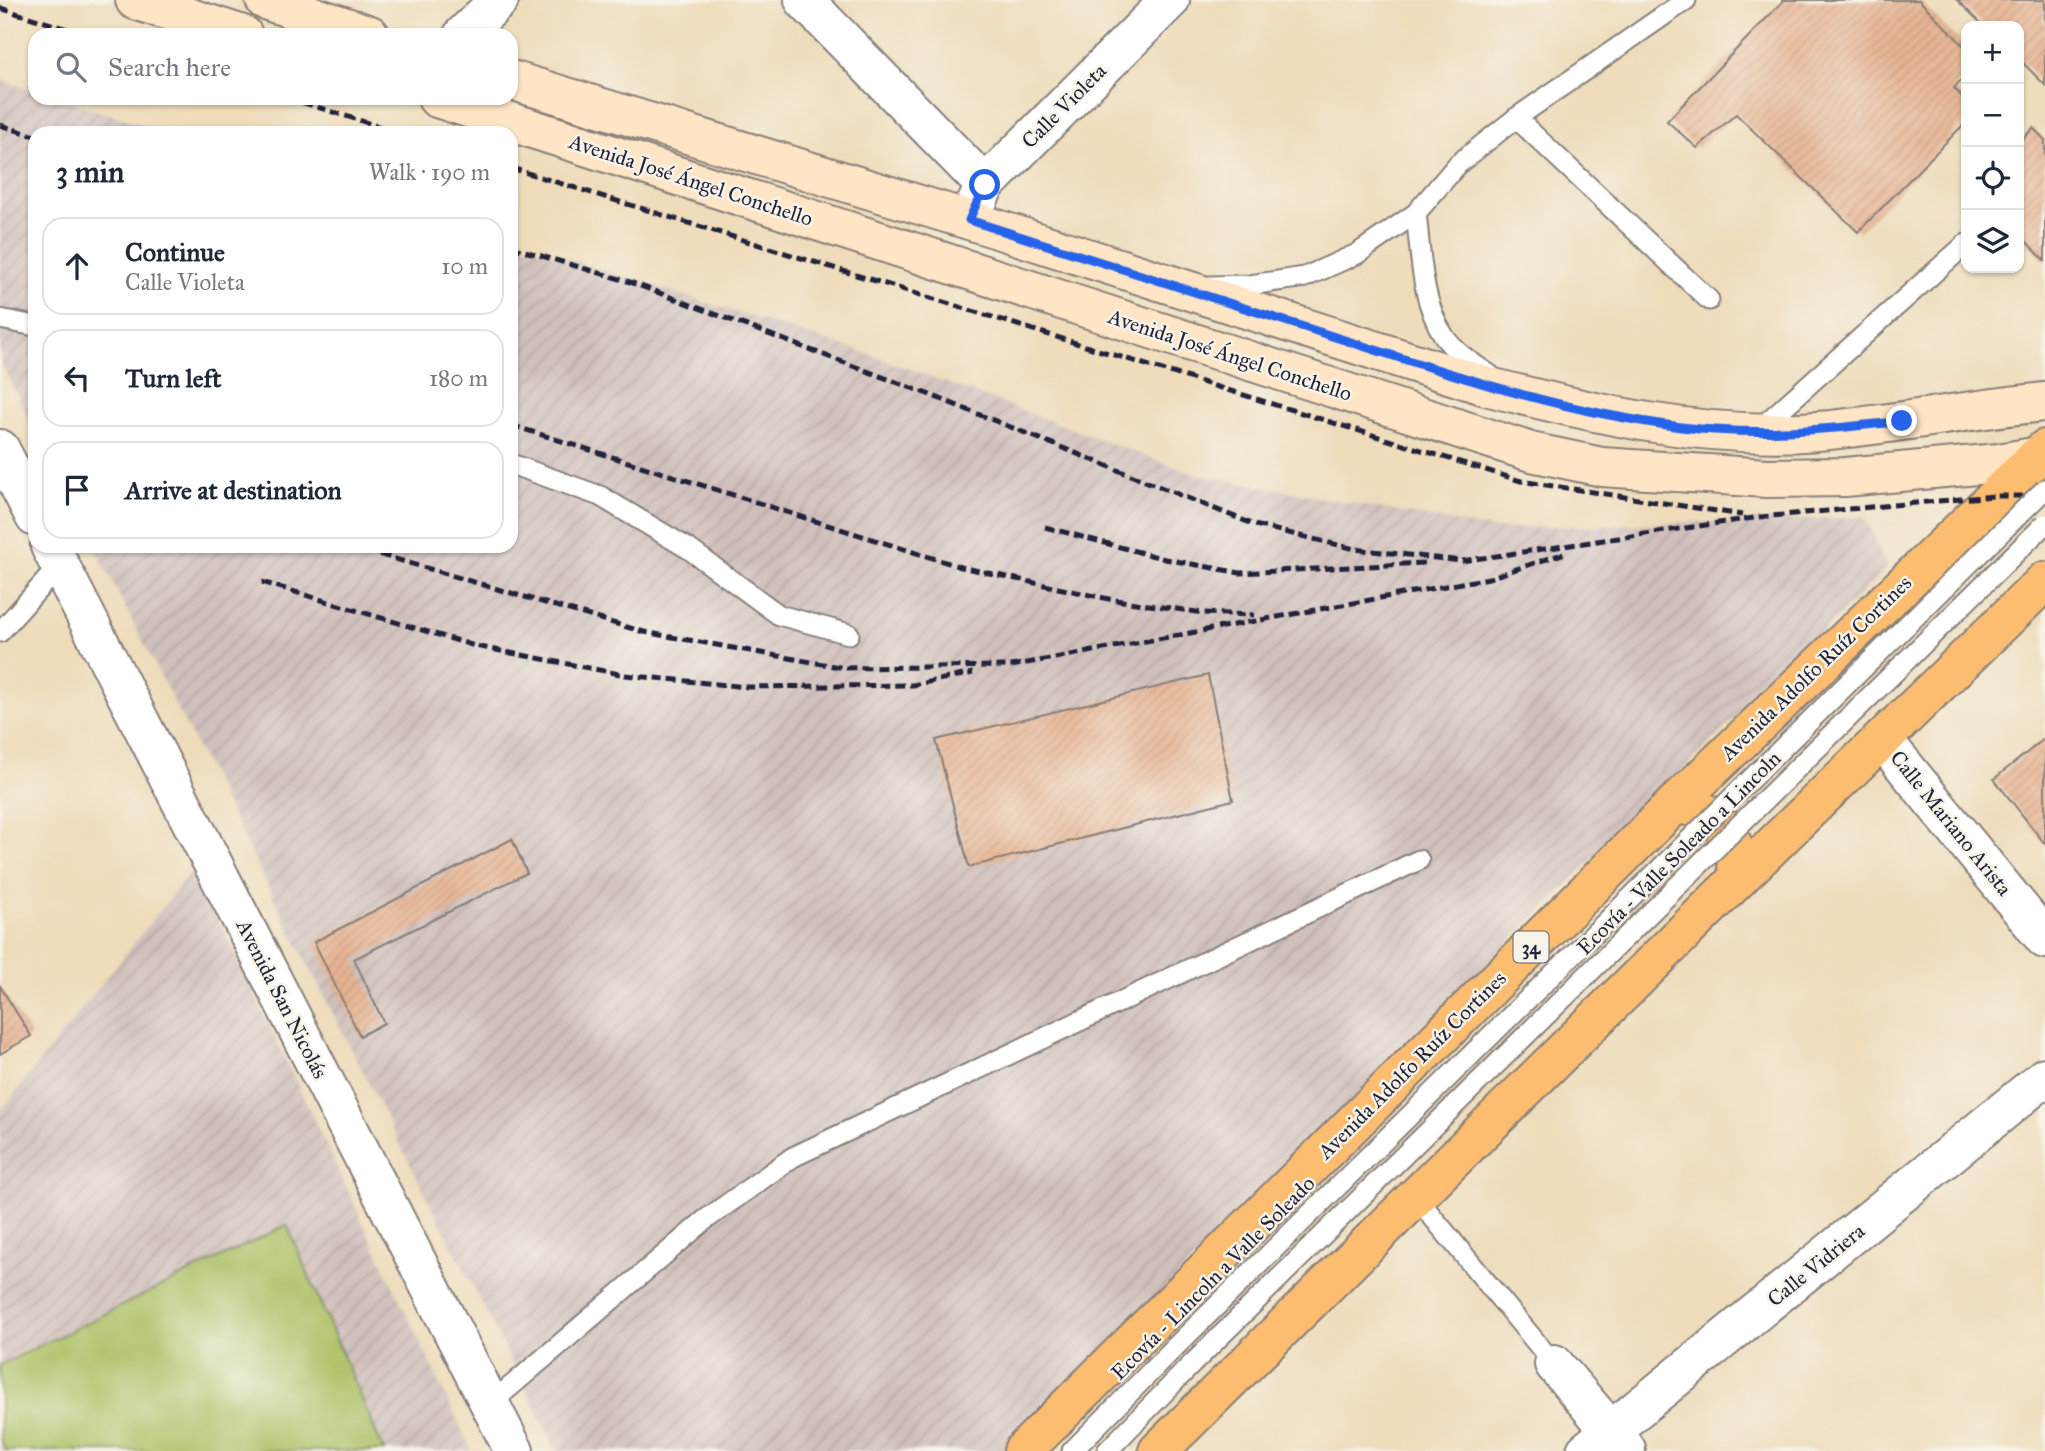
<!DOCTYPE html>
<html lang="en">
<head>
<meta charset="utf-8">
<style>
  body { margin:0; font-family:"IM FELL Great Primer",serif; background:#f6f6f7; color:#1f2937 }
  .controls { position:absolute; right:21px; top:21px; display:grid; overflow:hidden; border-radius:14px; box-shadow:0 2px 5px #0004 }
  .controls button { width:63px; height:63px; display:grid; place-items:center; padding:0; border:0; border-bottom:2px solid #e0e1e3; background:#fff; color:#1f2937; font:35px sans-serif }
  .stop { position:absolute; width:21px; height:21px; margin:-16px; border:5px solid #2563eb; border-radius:50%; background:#fff }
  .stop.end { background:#2563eb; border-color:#fff; box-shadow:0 2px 7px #0008 }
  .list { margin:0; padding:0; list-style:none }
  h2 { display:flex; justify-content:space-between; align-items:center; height:91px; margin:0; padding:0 28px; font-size:30px }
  h2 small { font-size:23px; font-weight:400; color:#747a83 }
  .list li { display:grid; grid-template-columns:46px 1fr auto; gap:21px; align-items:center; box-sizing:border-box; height:98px; margin:0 14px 14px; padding:0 14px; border:2px solid #e0e1e3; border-radius:21px }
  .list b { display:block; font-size:26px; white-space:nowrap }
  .list p { margin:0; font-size:23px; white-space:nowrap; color:#747a83 }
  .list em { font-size:23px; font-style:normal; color:#747a83 }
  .icon { flex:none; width:38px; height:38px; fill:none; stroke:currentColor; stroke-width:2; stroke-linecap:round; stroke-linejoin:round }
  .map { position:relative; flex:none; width:2045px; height:1451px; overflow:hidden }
  .search { position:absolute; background:#fff; box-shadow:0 2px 5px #0004; left:28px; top:28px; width:490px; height:77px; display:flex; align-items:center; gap:18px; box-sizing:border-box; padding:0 24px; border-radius:21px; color:#747a83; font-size:26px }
  .panel { position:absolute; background:#fff; box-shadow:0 2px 5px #0004; left:28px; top:126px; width:490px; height:427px; border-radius:21px }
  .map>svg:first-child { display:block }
</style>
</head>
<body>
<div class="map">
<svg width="2045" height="1451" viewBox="0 0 2045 1451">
  <defs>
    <pattern id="industrial-furrows" width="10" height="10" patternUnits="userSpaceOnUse" patternTransform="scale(1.75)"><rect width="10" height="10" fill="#d0c0bc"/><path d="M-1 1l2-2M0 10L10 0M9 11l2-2" fill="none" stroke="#b2a5a2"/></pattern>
    <pattern id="building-hatch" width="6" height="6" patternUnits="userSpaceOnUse" patternTransform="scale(1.75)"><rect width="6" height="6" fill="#e7b492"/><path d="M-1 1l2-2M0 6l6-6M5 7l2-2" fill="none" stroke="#c69a7f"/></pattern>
  </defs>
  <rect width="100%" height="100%" fill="#f7f3e8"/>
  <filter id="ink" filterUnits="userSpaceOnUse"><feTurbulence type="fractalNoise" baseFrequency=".0143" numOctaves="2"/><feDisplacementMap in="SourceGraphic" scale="14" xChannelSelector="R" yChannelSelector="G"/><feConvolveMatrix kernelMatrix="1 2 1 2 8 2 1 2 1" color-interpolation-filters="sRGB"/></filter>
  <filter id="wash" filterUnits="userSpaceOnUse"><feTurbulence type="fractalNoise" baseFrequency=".00686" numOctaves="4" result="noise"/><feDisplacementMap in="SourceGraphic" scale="28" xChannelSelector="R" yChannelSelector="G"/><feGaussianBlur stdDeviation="1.57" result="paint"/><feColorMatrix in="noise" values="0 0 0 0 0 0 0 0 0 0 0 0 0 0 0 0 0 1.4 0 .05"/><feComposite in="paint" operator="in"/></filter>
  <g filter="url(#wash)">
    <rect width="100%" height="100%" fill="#eedcba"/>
    <g fill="url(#industrial-furrows)">
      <path d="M0 80 35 91V98H57L170 133H35V430L0 361Z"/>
      <path d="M511 241 866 353 1194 474 1492 529 1865 517 1887 568 1535 915 1004 1451H557L94 546H511Z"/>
      <path d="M194 868 472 1451H0V1112Z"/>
    </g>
    <path fill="#acc064" stroke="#677150" stroke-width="2" d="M287 1225 384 1451H6L0 1438V1365Z"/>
    <g id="blocks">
      <g fill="url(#building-hatch)">
        <path d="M1784 0H1919L1966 48V74L1954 88 1966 101V122L1858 232 1736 114 1697 148 1667 121Z"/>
        <path d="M1957 0H2045V85L2019 59V26H1984Z"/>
        <path d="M2033 128 2045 140V261L2019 234V143Z"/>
        <path d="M1208 675 1233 800 969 867 936 740Z"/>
        <path d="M2045 738V844L1994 779Z"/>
        <path d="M512 839 527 873 354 959 384 1023 360 1036 314 942Z"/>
        <path d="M0 986 31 1036 0 1054Z"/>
      </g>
    </g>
  </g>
  <g filter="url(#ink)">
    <use href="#blocks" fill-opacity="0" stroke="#887f7a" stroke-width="2"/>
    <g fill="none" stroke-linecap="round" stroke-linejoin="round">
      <defs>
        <g id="service">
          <path d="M1516 118 1709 300"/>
          <path d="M1416 213C1421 254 1421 301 1444 336 1454 352 1475 365 1490 375"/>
          <path d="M1210 286 1250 285 1305 277 1357 254 1416 213 1458 164 1516 118 1686 0"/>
          <path d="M0 319 35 326"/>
          <path d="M1758 430 1966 244"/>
          <path d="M511 464 600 496 689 549 779 615 849 634"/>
          <path d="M0 632 60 565"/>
          <path d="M1416 1197 1554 1364"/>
          <path d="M490 1404 705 1220 793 1157 1419 860"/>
          <path d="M1072 1451 1175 1347"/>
          <path d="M1107 1451 1192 1364"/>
        </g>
        <g id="minor">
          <path d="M804 0 985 185"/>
          <path d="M463 35 499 0"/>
          <path d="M969 220 985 185 1170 0"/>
          <path d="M1883 740 2045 939"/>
          <path d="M1554 1364 1626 1449"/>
          <path d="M1586 1451 2045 1077"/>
        </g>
        <g id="tertiary">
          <path d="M0 449 35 517"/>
          <path d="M50 546 514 1451"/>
        </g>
        <g id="secondary">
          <path d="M135 0 243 35"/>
          <path d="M265 0 370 35"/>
          <path d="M511 80 969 220 1486 386C1594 414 1706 440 1818 431 1894 425 1969 409 2045 402"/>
          <path d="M437 98 1531 452 1602 467 1767 478 1845 477 1999 463 2045 455"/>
        </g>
        <g id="primary">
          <path d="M1676 803C1721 812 1737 834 1738 879"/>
          <path d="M1023 1451 1676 803 2045 449"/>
          <path d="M1158 1451 1738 879 2045 581"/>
        </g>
      </defs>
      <use href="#service" stroke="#887f7a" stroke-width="23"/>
      <use href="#minor" stroke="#887f7a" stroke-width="42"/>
      <use href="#tertiary" stroke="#887f7a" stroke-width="42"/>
      <use href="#secondary" stroke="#887f7a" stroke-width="42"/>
      <use href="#primary" stroke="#887f7a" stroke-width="42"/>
      <use href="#service" stroke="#fff" stroke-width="19"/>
      <use href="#minor" stroke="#fff" stroke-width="38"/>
      <use href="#tertiary" stroke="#fff" stroke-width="38"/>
      <use href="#secondary" stroke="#fee5c5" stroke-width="38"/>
      <use href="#primary" stroke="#fcbd6f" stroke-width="38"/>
      <g stroke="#22223b" stroke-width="5" stroke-dasharray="10 5" stroke-linecap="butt">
        <path d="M0 8 86 35"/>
        <path d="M288 98 400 133"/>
        <path d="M0 125 35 136"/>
        <path d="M511 168 1521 481 1742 515"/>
        <path d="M511 247 630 282 933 396 1255 525 1355 549 1462 561 1760 517 1994 496H2045"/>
        <path d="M511 425 961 567 1109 599 1203 613 1254 615"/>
        <path d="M1045 527 1165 559 1240 573 1424 563"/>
        <path d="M351 546 644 632 845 668 1011 666 1489 578 1565 553"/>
        <path d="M262 582 475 646 625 675 748 687 913 685 973 673"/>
      </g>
      <defs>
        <g id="service-bridge">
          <path d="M1175 1347 2045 489"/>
          <path d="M1192 1364 2045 524"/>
        </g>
      </defs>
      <use href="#service-bridge" stroke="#887f7a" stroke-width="23" stroke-linecap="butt"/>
      <use href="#service-bridge" stroke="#fff" stroke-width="19"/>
    </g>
  </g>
  <g fill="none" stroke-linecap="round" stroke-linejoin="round" filter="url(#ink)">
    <path stroke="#2563eb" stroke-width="9" d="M985 185 969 220C1090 259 1211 298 1332 336 1447 373 1561 412 1681 427 1756 436 1827 430 1902 421"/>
  </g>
  <g text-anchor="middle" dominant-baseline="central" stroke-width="5" stroke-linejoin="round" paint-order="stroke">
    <rect fill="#f7f3e8" stroke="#62616f" stroke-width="2" x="1513.5" y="931.5" width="35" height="31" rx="5"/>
    <g font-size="19" font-weight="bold" fill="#22223b">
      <text x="1531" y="947">34</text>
    </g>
    <g font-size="21" fill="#22223b" stroke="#f7f3e8">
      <text transform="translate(1064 106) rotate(-45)">Calle Violeta</text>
      <text transform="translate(691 180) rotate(18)">Avenida José Ángel Conchello</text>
      <text transform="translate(1230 355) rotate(18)">Avenida José Ángel Conchello</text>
      <text transform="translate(1816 668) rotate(-44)">Avenida Adolfo Ruíz Cortines</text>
      <text transform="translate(1951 823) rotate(51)">Calle Mariano Arista</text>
      <text transform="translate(1679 853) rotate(-45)">Ecovía - Valle Soleado a Lincoln</text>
      <text transform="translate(282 999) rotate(63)">Avenida San Nicolás</text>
      <text transform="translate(1412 1065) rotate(-45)">Avenida Adolfo Ruíz Cortines</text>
      <text transform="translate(1816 1265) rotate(-39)">Calle Vidriera</text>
      <text transform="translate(1213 1278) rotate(-45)">Ecovía - Lincoln a Valle Soleado</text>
    </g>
  </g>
</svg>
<div class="controls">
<button>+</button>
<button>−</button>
<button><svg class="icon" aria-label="locate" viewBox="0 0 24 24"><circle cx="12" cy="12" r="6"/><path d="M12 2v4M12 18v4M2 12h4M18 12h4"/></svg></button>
<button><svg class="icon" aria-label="layers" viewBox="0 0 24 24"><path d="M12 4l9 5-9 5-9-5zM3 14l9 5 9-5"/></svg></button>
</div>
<div class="stop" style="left:985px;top:185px"></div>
<div class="stop end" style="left:1902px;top:421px"></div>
<div class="search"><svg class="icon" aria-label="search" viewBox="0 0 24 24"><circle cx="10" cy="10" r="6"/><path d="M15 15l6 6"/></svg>Search here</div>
<section class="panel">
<h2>3 min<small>Walk · 190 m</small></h2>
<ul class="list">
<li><svg class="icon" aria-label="ahead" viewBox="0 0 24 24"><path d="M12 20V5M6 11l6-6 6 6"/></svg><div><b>Continue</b><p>Calle Violeta</p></div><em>10 m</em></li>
<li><svg class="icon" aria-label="left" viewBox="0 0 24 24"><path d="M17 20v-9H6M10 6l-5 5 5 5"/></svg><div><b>Turn left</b></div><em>180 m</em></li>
<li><svg class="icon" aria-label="arrive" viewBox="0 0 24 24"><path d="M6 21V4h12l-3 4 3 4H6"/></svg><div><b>Arrive at destination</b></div></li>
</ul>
</section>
</div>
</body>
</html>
